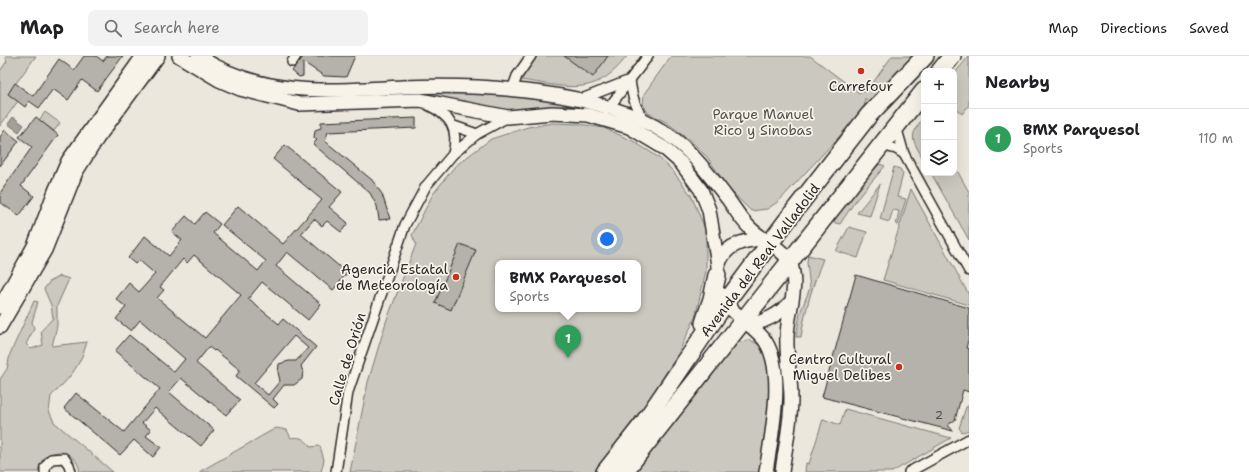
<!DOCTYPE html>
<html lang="en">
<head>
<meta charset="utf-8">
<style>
  body { margin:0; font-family:"Shantell Sans",sans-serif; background:#f2f2f2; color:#202124 }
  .controls { position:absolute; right:12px; top:12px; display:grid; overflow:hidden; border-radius:8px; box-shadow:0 4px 16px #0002 }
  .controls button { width:36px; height:36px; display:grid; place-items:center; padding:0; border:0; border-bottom:1px solid #e0e0e0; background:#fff; color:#202124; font:20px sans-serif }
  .you { position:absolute; left:607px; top:183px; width:14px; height:14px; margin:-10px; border:3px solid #fff; border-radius:50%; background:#1a73e8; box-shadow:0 0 0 6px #1a73e833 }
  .badge { display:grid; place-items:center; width:26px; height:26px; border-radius:50%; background:#7c3aed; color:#fff; font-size:13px; font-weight:700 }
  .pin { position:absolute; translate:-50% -33px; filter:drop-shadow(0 1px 2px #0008) }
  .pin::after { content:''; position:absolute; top:21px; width:14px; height:12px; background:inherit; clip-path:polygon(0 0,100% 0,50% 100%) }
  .popup { position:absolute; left:495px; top:204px; width:146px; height:52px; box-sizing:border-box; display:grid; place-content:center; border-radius:8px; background:#fff; filter:drop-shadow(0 1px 3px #0005); font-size:13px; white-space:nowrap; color:#757577 }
  .popup b { font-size:15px; color:#202124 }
  .popup::after { content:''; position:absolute; left:50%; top:100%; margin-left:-8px; border:8px solid transparent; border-top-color:#fff }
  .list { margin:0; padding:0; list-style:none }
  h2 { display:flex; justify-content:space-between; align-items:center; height:52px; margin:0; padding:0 16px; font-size:17px }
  h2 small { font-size:13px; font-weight:400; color:#757577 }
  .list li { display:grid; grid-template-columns:26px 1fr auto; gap:12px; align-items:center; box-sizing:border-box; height:60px; padding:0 16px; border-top:1px solid #e0e0e0 }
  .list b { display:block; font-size:15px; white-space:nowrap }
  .list p { margin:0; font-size:13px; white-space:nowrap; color:#757577 }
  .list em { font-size:13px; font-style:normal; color:#757577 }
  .icon { flex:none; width:22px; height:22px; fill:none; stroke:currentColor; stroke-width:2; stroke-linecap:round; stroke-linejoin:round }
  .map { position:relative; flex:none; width:969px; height:416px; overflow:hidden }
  header { display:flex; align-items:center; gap:24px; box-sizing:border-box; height:56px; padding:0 20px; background:#fff; border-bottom:1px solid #e0e0e0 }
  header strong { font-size:19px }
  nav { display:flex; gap:22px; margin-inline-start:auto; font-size:14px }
  .search { width:280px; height:36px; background:#f2f2f2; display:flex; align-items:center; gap:10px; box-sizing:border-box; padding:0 14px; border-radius:8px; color:#757577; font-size:15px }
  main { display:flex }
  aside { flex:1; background:#fff }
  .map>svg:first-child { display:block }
</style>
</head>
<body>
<header>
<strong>Map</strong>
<div class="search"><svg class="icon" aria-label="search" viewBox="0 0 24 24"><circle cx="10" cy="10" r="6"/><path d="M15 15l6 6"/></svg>Search here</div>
<nav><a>Map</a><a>Directions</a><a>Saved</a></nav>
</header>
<main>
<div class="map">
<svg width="969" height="416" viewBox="0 0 969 416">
  <rect width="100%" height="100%" fill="#ebe7dd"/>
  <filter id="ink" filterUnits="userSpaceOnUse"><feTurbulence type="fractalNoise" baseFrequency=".025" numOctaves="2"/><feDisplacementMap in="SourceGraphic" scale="8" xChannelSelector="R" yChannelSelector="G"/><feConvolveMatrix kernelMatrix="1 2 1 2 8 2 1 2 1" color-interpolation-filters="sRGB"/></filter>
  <g filter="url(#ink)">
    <g fill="#cbc8bf" stroke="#7b7a75" fill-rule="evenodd">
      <path d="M5 0H36L8 38 18 45 0 70V15L7 5Z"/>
      <path d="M536 0H627C595 43 566 30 520 24Z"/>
      <path d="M671 0H810L859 37 867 35 892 0H913L869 48 865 42 864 54 779 145 767 153 751 155 730 134 707 101 692 86 666 66 648 57 643 48 644 38Z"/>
      <path d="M969 0V49L962 58 954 51V18Z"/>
      <path d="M431 36H476L570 47 569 49 518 57 431 42Z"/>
      <path d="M45 56 60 67 54 75 39 64Z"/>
      <path d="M924 61V104C912 83 908 81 924 61Z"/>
      <path d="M553 67 579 68 604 72 633 85 658 101 672 114 691 139 706 175V215L695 262 677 300 646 347 595 416H350L368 326 386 266 416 188 412 179 433 138 455 110 491 83 528 71ZM498 207H638V253H498Z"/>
      <path d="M880 108 885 110 856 144 840 168 832 166 867 119Z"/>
      <path d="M954 109 969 136V184L931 117H954Z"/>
      <path d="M894 111 900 113 903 118 897 141 906 143 898 169H896L899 155 893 154 889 166 880 163Z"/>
      <path d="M880 128 870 160 857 157Z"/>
      <path d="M911 133 969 239V249L883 224Z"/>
      <path d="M849 171 867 176 858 202 836 195Z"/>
      <path d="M808 199 823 203C813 228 805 254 801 281H796L800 257 810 232 807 206Z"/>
      <path d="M60 220 69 223 57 250V270L52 290 87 286C80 311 69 323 51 340L49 355 54 366 113 416H80C76 389 41 390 38 416H0V323L7 313 10 298 34 245 38 246 32 266 34 273 26 288 31 293 43 289 41 275 53 262 51 249 44 233 50 225Z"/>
      <path d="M750 284 763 291 775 341 764 416H636L736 287Z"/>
      <path d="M968 350 969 374 962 376 959 372 966 351Z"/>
      <path d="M845 353 951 382 892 416H805L806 407 809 408 823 363 840 369Z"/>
      <path d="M276 372 287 374 291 382C300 380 306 383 310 391L320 390 324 404 321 416H199Z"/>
    </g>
    <path fill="#a29f98" stroke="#72716c" d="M13 61 24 69 19 76 8 68Z"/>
    <g fill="#b5b2ab" stroke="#2b2b2b" fill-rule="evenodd">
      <path d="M84 0H96L103 5 107 0H123L97 35 82 24 68 44 53 33 39 52 29 45 25 51 8 38 15 27 33 40 59 3 74 14Z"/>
      <path d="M304 0H355L346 21 324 20 303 6V20L299 21 292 15Z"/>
      <path d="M564 0H608L593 21Z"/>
      <path d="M36 61 58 79 21 130 34 140 19 160 0 146V137L32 91 19 81Z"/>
      <path d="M416 62V72L328 76 325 85 372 124 382 138 390 163 379 164 377 150 370 137 313 88 317 84 314 82 315 74 321 72V66Z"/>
      <path d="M5 74 19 85 0 110V81Z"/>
      <path d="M285 89 342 136 329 151 348 167 341 176 327 165 322 170 314 163 301 178 347 217 333 234 287 196 276 210 321 248 308 264 262 226 248 243 279 268 283 263 316 291 301 310 303 316 302 323 294 329H284L273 343 278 348 274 352 236 320 240 314 215 294 214 295 209 291 196 307 240 344 226 359 181 322 169 336 214 374 201 390 155 352 142 367 151 374 146 380 161 391 153 401 134 384 120 399 64 352 76 337 124 376 160 333 115 295 129 279 174 316 185 303 140 264 131 275 116 263 126 251 116 243 129 227 139 236 155 218 139 204 135 208 128 202 145 180 169 200 182 184 172 176 186 160 195 168 205 156 220 168 213 177 258 215 266 205 222 169 238 150 283 188 322 144 273 103ZM194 199 241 239 205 282 157 242 164 234 160 231 183 203 187 207ZM294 280 308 292 296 305H289L279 308 278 316 280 325 268 339 254 327Z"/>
      <path d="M460 188 476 194 451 254 435 247Z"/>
      <path d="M856 219 969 252V281L966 292 969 293V336L963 334 955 364 948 369 953 375 822 341Z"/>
    </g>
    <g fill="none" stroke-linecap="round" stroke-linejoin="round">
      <defs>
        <g id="street">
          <path d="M292 6 296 0"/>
          <path d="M630 24C632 40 635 52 645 65"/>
          <path d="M512 34 517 20 531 0"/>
          <path d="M579 44 630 24"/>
          <path d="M428 49C451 60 459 73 453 98"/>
          <path d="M607 54 648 0"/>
          <path d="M454 70 477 78"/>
          <path d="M896 70 904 98 969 215"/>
          <path d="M881 89 896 93 904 98"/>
          <path d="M45 416V411L51 403 64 402 69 409 71 416"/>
          <path d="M336 416 348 336 405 169 426 130 453 98 477 78 508 61"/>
          <path d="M909 416 969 383"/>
        </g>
        <g id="secondary">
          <path d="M179 0 219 24 240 33 299 48 420 44 508 61 552 57 588 59 629 71 664 92 681 107 701 134 709 154 718 209"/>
          <path d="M198 0C262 42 330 35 402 31 481 28 599 33 667 78 690 93 707 116 724 138 733 149 740 163 751 173 762 184 783 192 790 207 800 228 787 258 787 281 786 300 791 322 791 342 791 367 785 392 782 416"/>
          <path d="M718 211C723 189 743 184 763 183"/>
          <path d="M721 238C730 257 750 267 763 282 787 312 771 380 766 416"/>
          <path d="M0 251 34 190 55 135 68 105 143 0"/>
          <path d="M749 269C767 265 778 259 790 247"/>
          <path d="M0 271 45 194 76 116 97 83 158 0"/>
        </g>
        <g id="highway">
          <path d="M940 15 952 0"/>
          <path d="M704 267 712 243 717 219"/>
          <path d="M605 416 643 368 726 246 794 155 869 59 925 0"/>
          <path d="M624 416 924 35"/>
        </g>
      </defs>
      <use href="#street" stroke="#2b2b2b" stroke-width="12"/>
      <use href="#secondary" stroke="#2b2b2b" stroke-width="16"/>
      <use href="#highway" stroke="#2b2b2b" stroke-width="20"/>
      <use href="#street" stroke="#f7f3e8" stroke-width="9"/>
      <use href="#secondary" stroke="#f7f3e8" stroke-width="13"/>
      <use href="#highway" stroke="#f7f3e8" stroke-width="17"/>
    </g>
  </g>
  <g fill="#c8321e" stroke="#f7f3e8" stroke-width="1.5">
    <circle cx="861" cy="15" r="4"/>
    <circle cx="456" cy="221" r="4"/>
    <circle cx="899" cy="311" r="4"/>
  </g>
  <g text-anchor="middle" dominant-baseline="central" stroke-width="3.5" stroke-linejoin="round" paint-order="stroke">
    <g font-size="12" fill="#4e4d4b">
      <text x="939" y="359">2</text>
    </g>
    <g font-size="14" fill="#2b2b2b" stroke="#f7f3e8" text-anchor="end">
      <text x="861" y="30" text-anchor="middle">Carrefour</text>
      <text x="448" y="213">Agencia Estatal<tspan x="448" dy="16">de Meteorología</tspan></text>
      <text x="891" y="303">Centro Cultural<tspan x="891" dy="16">Miguel Delibes</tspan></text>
    </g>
    <g font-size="14" fill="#535250" stroke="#f7f3e8">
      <text x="763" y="58">Parque Manuel<tspan x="763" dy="16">Rico y Sinobas</tspan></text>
    </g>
    <g font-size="14" fill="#2b2b2b" stroke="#f7f3e8">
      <text transform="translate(760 204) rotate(-53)">Avenida del Real Valladolid</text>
      <text transform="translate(347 303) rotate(-73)">Calle de Orión</text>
    </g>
  </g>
</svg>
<div class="controls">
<button>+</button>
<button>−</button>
<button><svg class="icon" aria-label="layers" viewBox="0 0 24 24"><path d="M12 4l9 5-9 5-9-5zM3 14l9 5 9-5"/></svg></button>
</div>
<div class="you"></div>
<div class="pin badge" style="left:568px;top:302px;background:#2e9e5b">1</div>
<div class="popup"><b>BMX Parquesol</b>Sports</div>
</div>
<aside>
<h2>Nearby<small></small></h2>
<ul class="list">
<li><span class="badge" style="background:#2e9e5b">1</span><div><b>BMX Parquesol</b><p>Sports</p></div><em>110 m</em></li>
</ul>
</aside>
</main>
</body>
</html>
